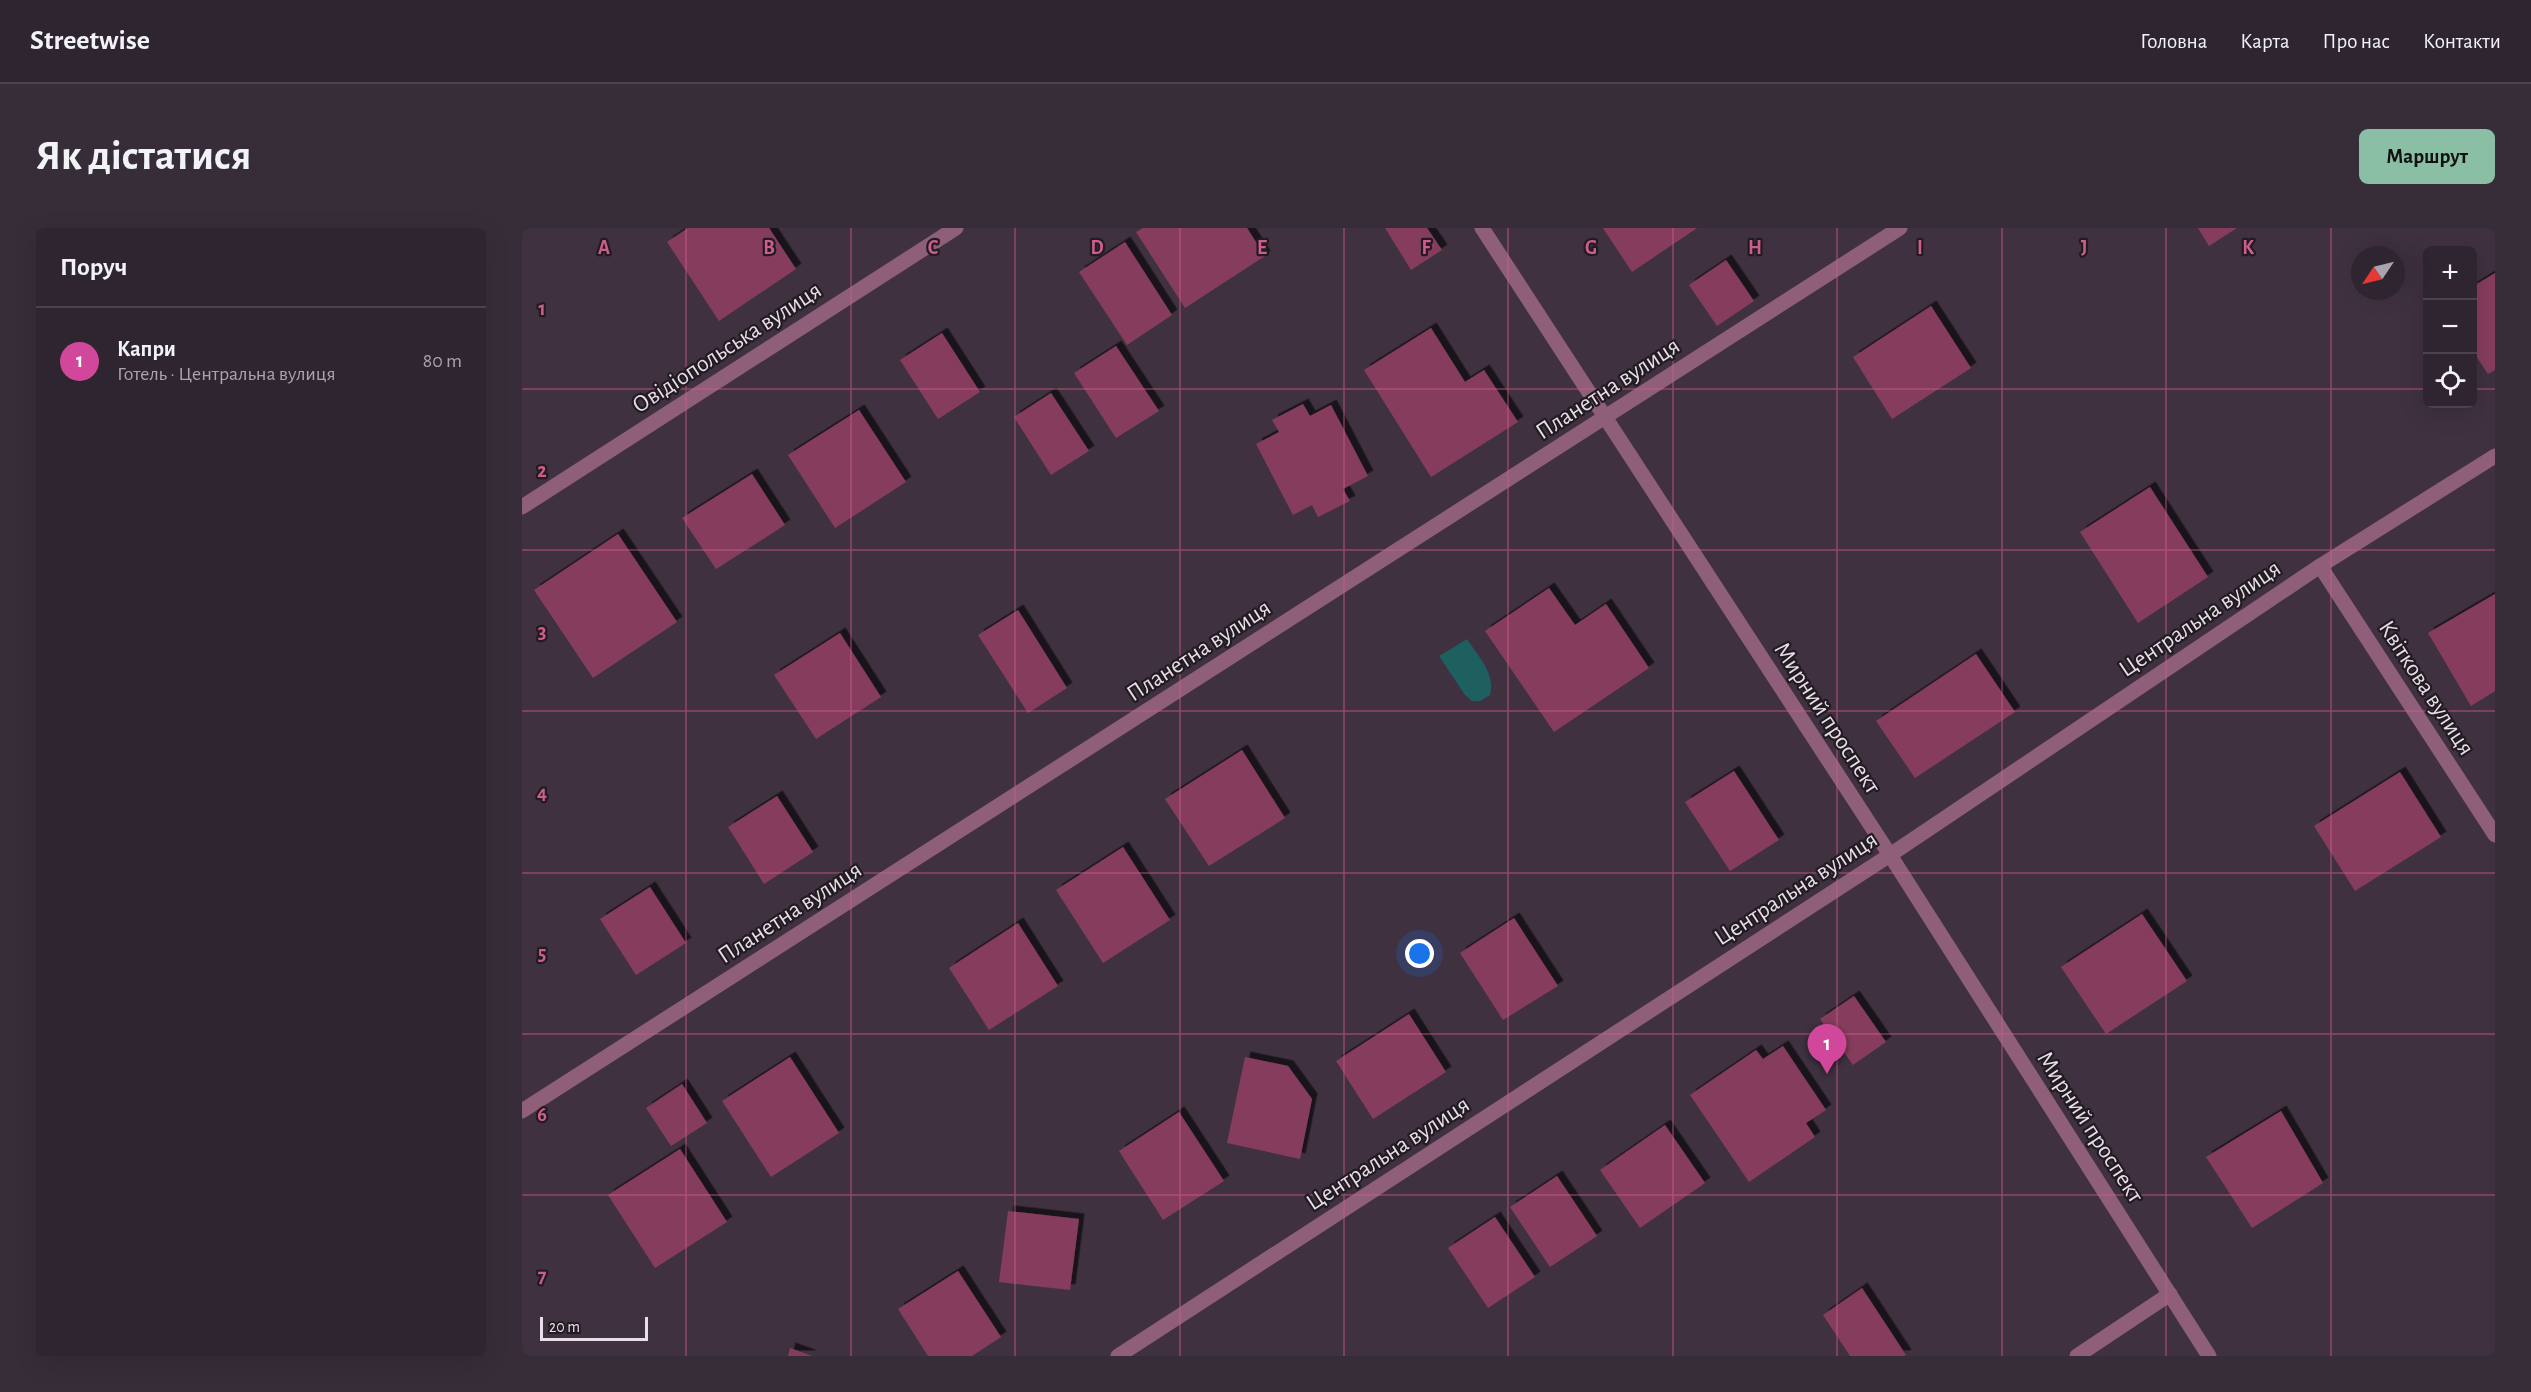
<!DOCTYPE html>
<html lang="uk">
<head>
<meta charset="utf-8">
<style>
  body { margin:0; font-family:"Alegreya Sans",sans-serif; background:#372d38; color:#f1f3f6 }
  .controls { position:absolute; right:18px; top:18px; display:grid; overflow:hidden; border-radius:9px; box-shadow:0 6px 24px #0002 }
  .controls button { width:54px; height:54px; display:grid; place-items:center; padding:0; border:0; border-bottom:2px solid #4a424c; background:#2f2530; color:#f1f3f6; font:30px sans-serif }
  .compass { position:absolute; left:1829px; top:18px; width:54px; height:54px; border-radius:50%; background:#2f2530; box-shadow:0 6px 24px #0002; rotate:235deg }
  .scale { position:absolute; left:18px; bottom:15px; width:108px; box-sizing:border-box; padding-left:6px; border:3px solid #e7dee7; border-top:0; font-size:16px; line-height:21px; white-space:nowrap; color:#e7dee7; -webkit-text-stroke:4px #221c22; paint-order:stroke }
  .you { position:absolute; left:898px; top:726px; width:21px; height:21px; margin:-15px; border:4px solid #fff; border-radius:50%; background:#1a73e8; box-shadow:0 0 0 9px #1a73e833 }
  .badge { display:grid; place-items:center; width:39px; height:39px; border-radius:50%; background:#8abfa5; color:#fff; font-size:20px; font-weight:700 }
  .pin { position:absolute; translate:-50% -50px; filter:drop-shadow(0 2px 3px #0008) }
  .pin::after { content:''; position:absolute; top:32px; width:21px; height:18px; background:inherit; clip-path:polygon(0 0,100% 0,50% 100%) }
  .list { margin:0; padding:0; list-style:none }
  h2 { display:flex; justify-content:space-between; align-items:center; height:78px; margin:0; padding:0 24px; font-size:26px }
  h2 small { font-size:20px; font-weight:400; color:#a7a5ab }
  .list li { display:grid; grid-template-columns:39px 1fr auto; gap:18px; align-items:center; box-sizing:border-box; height:108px; padding:0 24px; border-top:2px solid #4a424c }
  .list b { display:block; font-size:22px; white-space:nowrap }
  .list p { margin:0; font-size:20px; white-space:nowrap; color:#a7a5ab }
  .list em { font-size:20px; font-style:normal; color:#a7a5ab }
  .icon { flex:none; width:33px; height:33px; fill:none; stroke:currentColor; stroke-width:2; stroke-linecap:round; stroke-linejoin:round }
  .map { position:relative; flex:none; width:1973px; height:1128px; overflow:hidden; border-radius:9px }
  header { display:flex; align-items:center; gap:36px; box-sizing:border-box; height:84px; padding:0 30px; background:#2f2530; border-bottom:2px solid #4a424c }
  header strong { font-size:28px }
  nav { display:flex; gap:33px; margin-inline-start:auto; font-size:21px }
  .intro { display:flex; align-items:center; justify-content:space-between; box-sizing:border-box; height:144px; padding:0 36px }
  h1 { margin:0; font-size:42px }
  .button { padding:15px 27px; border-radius:9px; background:#8abfa5; color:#111; font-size:21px; font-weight:700 }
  main { display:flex; gap:36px; padding:0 36px }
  aside { flex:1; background:#2f2530; border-radius:9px; box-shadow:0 6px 24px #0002 }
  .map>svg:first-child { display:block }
</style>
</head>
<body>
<header>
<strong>Streetwise</strong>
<nav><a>Головна</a><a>Карта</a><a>Про нас</a><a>Контакти</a></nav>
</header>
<div class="intro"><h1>Як дістатися</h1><a class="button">Маршрут</a></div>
<main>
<aside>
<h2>Поруч<small></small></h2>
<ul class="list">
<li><span class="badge" style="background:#d1479c">1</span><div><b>Капри</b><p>Готель · Центральна вулиця</p></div><em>80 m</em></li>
</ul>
</aside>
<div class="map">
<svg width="1973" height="1128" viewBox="0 0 1973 1128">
  <defs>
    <filter id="shadow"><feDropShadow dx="5.5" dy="-5.5" stdDeviation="0" flood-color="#0009"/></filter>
  </defs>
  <rect width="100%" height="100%" fill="#3f3140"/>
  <path fill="#1e5f5f" d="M945 411C956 428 974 446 968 467L958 473H950L943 467 917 428Z"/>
  <g fill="#863d5d" filter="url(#shadow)">
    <path d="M166 0H247L274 41 197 93 145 14Z"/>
    <path d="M621 0H725L743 28 663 80 614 4Z"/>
    <path d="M863 0H905L920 22 889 42Z"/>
    <path d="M1081 0H1175L1110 44Z"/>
    <path d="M1676 0H1715L1687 18Z"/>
    <path d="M603 14 650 87 605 117 557 44Z"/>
    <path d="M1204 32 1232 73 1195 98 1167 57Z"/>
    <path d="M1973 45V142L1966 146 1950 122V59Z"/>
    <path d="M1409 78 1449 140 1370 191 1331 129Z"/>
    <path d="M909 100 943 154 962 142 996 194 909 249 842 142Z"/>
    <path d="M420 105 458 164 416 191 378 132Z"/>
    <path d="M594 118 637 183 594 210 552 145Z"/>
    <path d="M529 165 567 223 529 247 492 189Z"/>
    <path d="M781 176 788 188 809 177 846 248 821 261 828 273 796 289 790 277 771 287 734 216 757 204 750 192Z"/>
    <path d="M337 182 384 254 313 300 266 227Z"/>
    <path d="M230 246 263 297 194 341 160 290Z"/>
    <path d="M1628 259 1686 349 1616 395 1558 304Z"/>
    <path d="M96 306 155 394 71 450 12 362Z"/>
    <path d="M1027 360 1053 397 1084 376 1127 440 1032 504 963 403Z"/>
    <path d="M1973 366V463L1949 478 1906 405Z"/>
    <path d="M496 382 545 460 506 485 456 407Z"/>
    <path d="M318 405 359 469 294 511 252 447Z"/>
    <path d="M1454 426 1493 484 1393 550 1354 493Z"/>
    <path d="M720 522 763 590 687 638 643 571Z"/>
    <path d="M1212 543 1257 612 1208 643 1163 574Z"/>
    <path d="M1878 544 1919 609 1833 663 1792 598Z"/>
    <path d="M255 568 291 624 242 656 206 599Z"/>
    <path d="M601 619 648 692 581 735 534 662Z"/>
    <path d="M128 659 164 715 114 747 78 691Z"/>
    <path d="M1620 686 1665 753 1584 806 1539 739Z"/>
    <path d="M992 690 1036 758 981 792 938 725Z"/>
    <path d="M496 695 536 758 467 802 427 740Z"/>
    <path d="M1332 768 1364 814 1331 837 1298 791Z"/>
    <path d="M887 786 924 844 851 891 814 833Z"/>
    <path d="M1261 818 1304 882 1284 895 1293 909 1227 954 1168 867 1234 822 1241 831Z"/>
    <path d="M268 829 317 905 249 949 200 873Z"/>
    <path d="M723 829 766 838 790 871 778 931 705 915Z"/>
    <path d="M160 856 185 895 149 918 124 880Z"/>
    <path d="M1759 883 1801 955 1730 1000 1684 929Z"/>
    <path d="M657 884 702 953 641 992 597 923Z"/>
    <path d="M1143 897 1183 955 1118 1000 1078 942Z"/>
    <path d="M158 921 205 994 133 1040 86 967Z"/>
    <path d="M1035 948 1075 1008 1028 1039 988 979Z"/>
    <path d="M486 983 557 991 548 1062 477 1054Z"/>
    <path d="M973 989 1013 1049 966 1080 926 1020Z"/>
    <path d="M436 1043 479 1109 450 1128H406L376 1081Z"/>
    <path d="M1340 1060 1384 1127 1382 1128H1328L1301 1087Z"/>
    <path d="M268 1120 290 1128H266Z"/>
  </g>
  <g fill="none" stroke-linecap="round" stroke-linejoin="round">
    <g stroke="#8f5e79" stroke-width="15">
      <path d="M960 0 1368 627 1687 1128"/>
      <path d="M0 279 434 0"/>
      <path d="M1798 338 1973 607"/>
      <path d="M0 883 1378 0"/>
      <path d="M596 1128 1368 627 1798 338 1973 228"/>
      <path d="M1555 1128 1648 1066"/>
    </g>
  </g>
  <path fill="none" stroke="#cf5d8c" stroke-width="1.5" stroke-opacity="0.55" d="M164 0V1128M329 0V1128M493 0V1128M658 0V1128M822 0V1128M986 0V1128M1151 0V1128M1315 0V1128M1480 0V1128M1644 0V1128M1809 0V1128M0 161H1906M1950 161H1973M0 322H1973M0 483H1973M0 645H1973M0 806H1973M0 967H1973"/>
  <g text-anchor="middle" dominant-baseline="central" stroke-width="4.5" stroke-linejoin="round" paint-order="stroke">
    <g font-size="24" fill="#e7dee7" stroke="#221c22">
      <text transform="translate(205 120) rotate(-33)">Овідіопольська вулиця</text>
      <text transform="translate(1086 161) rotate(-33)">Планетна вулиця</text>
      <text transform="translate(1678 391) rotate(-34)">Центральна вулиця</text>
      <text transform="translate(677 423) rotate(-33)">Планетна вулиця</text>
      <text transform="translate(1904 460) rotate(57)">Квіткова вулиця</text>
      <text transform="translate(1305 490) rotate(57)">Мирний проспект</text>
      <text transform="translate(1274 661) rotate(-33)">Центральна вулиця</text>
      <text transform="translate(268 685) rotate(-33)">Планетна вулиця</text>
      <text transform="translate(1568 899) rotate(57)">Мирний проспект</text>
      <text transform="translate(866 926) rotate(-33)">Центральна вулиця</text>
    </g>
  </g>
  <g font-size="20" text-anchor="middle" font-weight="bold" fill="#cf5d8c" stroke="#221c22" stroke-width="4.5" stroke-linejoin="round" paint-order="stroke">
    <text x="82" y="26">A</text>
    <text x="247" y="26">B</text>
    <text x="411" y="26">C</text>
    <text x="575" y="26">D</text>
    <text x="740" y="26">E</text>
    <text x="904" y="26">F</text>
    <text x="1069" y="26">G</text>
    <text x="1233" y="26">H</text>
    <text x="1398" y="26">I</text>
    <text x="1562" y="26">J</text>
    <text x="1726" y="26">K</text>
    <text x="20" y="87">1</text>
    <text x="20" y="249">2</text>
    <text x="20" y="410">3</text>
    <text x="20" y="571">4</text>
    <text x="20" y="732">5</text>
    <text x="20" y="893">6</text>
    <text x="20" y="1054">7</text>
  </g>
</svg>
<div class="controls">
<button>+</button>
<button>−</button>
<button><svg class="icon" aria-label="locate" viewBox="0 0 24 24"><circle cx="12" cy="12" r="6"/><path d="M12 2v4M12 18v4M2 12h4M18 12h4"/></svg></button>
</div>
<svg class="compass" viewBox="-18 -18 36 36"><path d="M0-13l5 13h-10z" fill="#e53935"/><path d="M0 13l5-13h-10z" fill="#a7a5ab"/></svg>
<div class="scale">20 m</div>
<div class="you"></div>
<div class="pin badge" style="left:1305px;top:846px;background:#d1479c">1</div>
</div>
</main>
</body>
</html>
